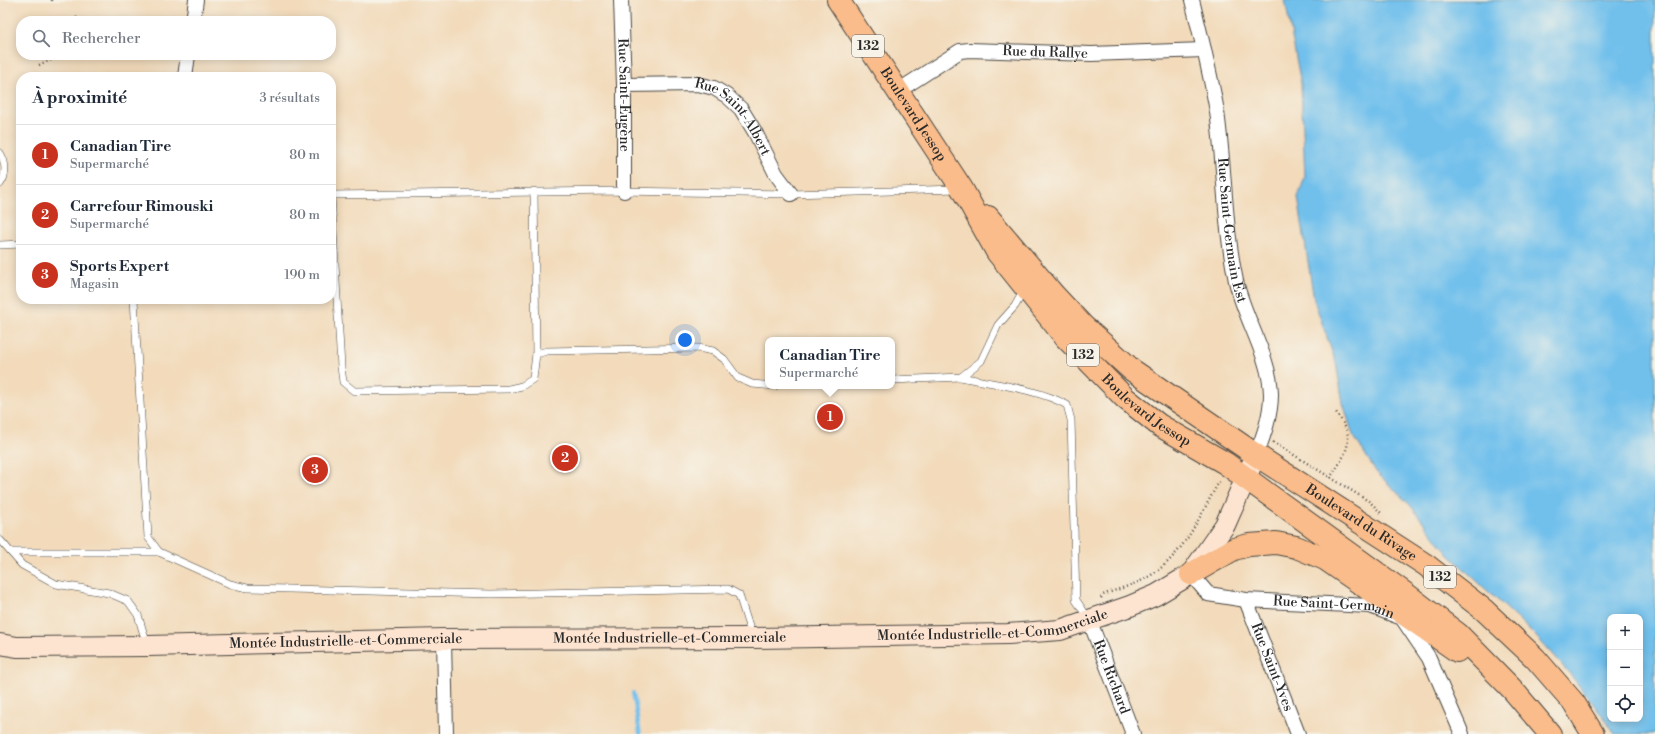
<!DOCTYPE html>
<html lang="fr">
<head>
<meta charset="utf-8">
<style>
  body { margin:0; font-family:"Libre Bodoni",serif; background:#f6f6f7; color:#1f2937 }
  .controls { position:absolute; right:12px; bottom:12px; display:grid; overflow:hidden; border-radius:8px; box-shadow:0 2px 10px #0003 }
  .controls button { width:36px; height:36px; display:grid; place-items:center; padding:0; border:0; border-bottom:1px solid #e0e1e3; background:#fff; color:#1f2937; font:20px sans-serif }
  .you { position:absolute; left:685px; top:340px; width:14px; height:14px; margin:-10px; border:3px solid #fff; border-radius:50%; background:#1a73e8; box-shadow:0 0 0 6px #1a73e833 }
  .badge { display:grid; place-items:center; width:26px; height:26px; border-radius:50%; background:#c8321e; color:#fff; font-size:13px; font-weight:700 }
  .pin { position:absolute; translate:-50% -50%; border:2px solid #fff; box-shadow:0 1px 4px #0006 }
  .popup { position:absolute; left:765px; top:337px; width:130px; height:52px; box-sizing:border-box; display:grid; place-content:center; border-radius:8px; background:#fff; filter:drop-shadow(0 1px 3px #0005); font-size:13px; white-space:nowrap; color:#747a83 }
  .popup b { font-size:15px; color:#1f2937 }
  .popup::after { content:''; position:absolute; left:50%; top:100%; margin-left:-8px; border:8px solid transparent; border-top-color:#fff }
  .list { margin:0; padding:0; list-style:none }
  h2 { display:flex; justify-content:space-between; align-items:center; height:52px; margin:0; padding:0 16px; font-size:17px }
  h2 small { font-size:13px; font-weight:400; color:#747a83 }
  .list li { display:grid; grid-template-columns:26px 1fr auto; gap:12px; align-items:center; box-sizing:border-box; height:60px; padding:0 16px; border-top:1px solid #e0e1e3 }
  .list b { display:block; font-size:15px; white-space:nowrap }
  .list p { margin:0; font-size:13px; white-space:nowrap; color:#747a83 }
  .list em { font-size:13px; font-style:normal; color:#747a83 }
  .icon { flex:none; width:22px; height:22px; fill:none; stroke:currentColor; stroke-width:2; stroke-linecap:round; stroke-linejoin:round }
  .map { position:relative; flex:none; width:1655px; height:734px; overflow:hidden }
  .search { position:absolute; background:#fff; box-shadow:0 2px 10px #0003; left:16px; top:16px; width:320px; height:44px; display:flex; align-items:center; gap:10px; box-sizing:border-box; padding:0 14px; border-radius:16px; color:#747a83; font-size:15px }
  .panel { position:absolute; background:#fff; box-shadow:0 2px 10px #0003; left:16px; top:72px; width:320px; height:232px; border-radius:16px }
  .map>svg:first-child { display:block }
</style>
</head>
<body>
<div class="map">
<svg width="1655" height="734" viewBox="0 0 1655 734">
  <rect width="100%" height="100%" fill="#f7f3e8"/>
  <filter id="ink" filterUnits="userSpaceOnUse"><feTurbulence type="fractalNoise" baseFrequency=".025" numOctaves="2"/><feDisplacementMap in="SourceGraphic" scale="8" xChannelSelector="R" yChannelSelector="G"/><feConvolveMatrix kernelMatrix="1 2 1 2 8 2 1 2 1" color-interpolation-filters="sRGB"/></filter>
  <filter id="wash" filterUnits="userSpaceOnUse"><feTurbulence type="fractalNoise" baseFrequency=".012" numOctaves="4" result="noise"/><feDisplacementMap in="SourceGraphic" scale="16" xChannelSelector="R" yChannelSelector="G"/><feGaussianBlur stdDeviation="0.9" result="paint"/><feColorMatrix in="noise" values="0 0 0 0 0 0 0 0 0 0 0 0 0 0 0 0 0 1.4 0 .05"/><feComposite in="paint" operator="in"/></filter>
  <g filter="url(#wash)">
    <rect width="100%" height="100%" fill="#f2daba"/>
    <path fill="#71c0ec" stroke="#4e768c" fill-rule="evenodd" d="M1285 0H1655V734H1614L1605 719 1569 673 1533 633 1450 556 1410 505 1377 473 1353 435 1343 403 1336 363 1314 300 1298 197 1305 177 1301 84ZM1610 617H1640V719H1610Z"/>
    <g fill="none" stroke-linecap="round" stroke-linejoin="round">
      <path stroke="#71c0ec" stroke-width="4" d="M633 693 640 734"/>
    </g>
  </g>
  <g filter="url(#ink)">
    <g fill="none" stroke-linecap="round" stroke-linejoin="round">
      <defs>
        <g id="lane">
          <path d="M0 153C6 162 7 175 0 184"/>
          <path d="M534 191 536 354"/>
          <path d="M331 195 341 367 343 382 354 391 509 389 522 386 533 379 536 354 547 351 698 348 713 351 724 359 738 378 752 384 775 386"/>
          <path d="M331 195 619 191 791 194 958 189"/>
          <path d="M0 245 21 244"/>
          <path d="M134 299 148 537 159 552 230 584 247 588 491 594 728 589 739 595 752 636"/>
          <path d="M961 377C994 384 1038 389 1067 405L1071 420 1076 600 1088 618"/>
          <path d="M892 380 961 377 981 361 998 325 1015 306 1024 290"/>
          <path d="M0 540 22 565 56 584 109 593 128 601 138 615 147 645"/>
          <path d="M11 552H159"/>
        </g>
        <g id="street">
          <path id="s1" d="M621 0 624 85V191"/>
          <path id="s2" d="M1192 0C1201 37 1211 75 1217 112 1225 168 1224 226 1236 281 1244 318 1270 356 1271 394 1271 415 1264 435 1256 455"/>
          <path d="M193 21 196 0"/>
          <path d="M185 77 188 55"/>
          <path id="s3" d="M624 85 698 84 714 88 727 96 741 109 755 132 776 174 791 194"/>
          <path id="s4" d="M898 91 960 51 969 50 1091 54 1204 50"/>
          <path id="s5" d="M1191 574 1208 594 1246 600 1370 606 1402 618 1429 658 1462 734"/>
          <path id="s6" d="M1246 600 1298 734"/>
          <path id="s7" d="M1089 619 1133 734"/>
          <path d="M444 639 446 734"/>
        </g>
        <g id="secondary">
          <path id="s8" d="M0 644 17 647 148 646 444 639 753 638 1008 634 1060 630 1130 606 1156 595 1191 574 1225 525 1256 455"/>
        </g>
        <g id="primary">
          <path id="s9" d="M838 0 962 189 997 252 1066 338 1125 398 1159 425 1225 463 1410 597 1458 634 1512 689 1550 734"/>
          <path id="s10" d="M988 217 1054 295 1083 326 1132 370 1256 455 1426 565 1484 610 1535 658 1574 703 1593 734"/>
          <path d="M1191 574 1234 549 1249 545 1276 543 1296 547 1325 559 1457 651"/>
        </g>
      </defs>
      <use href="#lane" stroke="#494540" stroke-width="8"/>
      <use href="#street" stroke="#494540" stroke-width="16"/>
      <use href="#secondary" stroke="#494540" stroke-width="22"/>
      <use href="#primary" stroke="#494540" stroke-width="24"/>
      <g stroke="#494540" stroke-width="2.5" stroke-dasharray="1 3" stroke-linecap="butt">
        <path d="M52 0V1"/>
        <path d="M76 17 78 21"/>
        <path d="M39 65 63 55"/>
        <path d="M1273 442 1370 502 1381 513"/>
        <path d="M1330 478C1338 465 1352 448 1347 432 1345 425 1340 418 1336 412"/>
        <path d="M1101 598 1103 595C1117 589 1135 585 1148 577 1185 555 1200 515 1220 480"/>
      </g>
      <use href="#lane" stroke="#fff" stroke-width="7"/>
      <use href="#street" stroke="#fff" stroke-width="14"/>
      <use href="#secondary" stroke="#fde4d0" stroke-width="20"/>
      <use href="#primary" stroke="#f9bc8a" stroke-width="22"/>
    </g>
  </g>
  <g text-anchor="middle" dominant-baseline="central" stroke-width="3" stroke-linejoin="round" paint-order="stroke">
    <g fill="#f7f3e8" stroke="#686764" stroke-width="1">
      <rect x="852" y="35" width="32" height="22" rx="3"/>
      <rect x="1067" y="344" width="32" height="22" rx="3"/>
      <rect x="1424" y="566" width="32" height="22" rx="3"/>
    </g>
    <g font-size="13" font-weight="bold" fill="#2b2b2b">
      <text x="868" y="46">132</text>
      <text x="1083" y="355">132</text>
      <text x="1440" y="577">132</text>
    </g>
    <g font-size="14" fill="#2b2b2b" stroke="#f7f3e8">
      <text stroke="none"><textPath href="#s4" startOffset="159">Rue du Rallye</textPath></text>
      <text stroke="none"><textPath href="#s1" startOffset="95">Rue Saint-Eugène</textPath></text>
      <text stroke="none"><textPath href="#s9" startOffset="137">Boulevard Jessop</textPath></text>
      <text stroke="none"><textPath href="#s3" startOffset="124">Rue Saint-Albert</textPath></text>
      <text stroke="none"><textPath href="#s2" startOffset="234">Rue Saint-Germain Est</textPath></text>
      <text stroke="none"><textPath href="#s9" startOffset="517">Boulevard Jessop</textPath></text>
      <text stroke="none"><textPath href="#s10" startOffset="486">Boulevard du Rivage</textPath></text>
      <text stroke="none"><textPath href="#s5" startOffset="153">Rue Saint-Germain</textPath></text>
      <text stroke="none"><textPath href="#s8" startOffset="994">Montée Industrielle-et-Commerciale</textPath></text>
      <text stroke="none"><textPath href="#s8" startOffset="670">Montée Industrielle-et-Commerciale</textPath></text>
      <text stroke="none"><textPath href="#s8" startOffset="346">Montée Industrielle-et-Commerciale</textPath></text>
      <text stroke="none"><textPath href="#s6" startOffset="72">Rue Saint-Yves</textPath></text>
      <text stroke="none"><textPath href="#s7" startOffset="62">Rue Richard</textPath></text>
    </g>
  </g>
</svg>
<div class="controls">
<button>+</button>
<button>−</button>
<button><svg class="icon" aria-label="locate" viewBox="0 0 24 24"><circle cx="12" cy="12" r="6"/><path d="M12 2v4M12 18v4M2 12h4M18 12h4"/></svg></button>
</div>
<div class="you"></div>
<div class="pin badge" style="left:830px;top:417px">1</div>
<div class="popup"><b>Canadian Tire</b>Supermarché</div>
<div class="pin badge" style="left:565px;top:458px">2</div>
<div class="pin badge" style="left:315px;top:470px">3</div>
<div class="search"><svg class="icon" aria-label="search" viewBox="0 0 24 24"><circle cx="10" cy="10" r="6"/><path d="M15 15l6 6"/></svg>Rechercher</div>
<section class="panel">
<h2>À proximité<small>3 résultats</small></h2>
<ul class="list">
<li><span class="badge">1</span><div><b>Canadian Tire</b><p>Supermarché</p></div><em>80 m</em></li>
<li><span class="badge">2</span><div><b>Carrefour Rimouski</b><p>Supermarché</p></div><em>80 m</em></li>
<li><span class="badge">3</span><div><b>Sports Expert</b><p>Magasin</p></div><em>190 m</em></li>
</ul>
</section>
</div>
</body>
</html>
